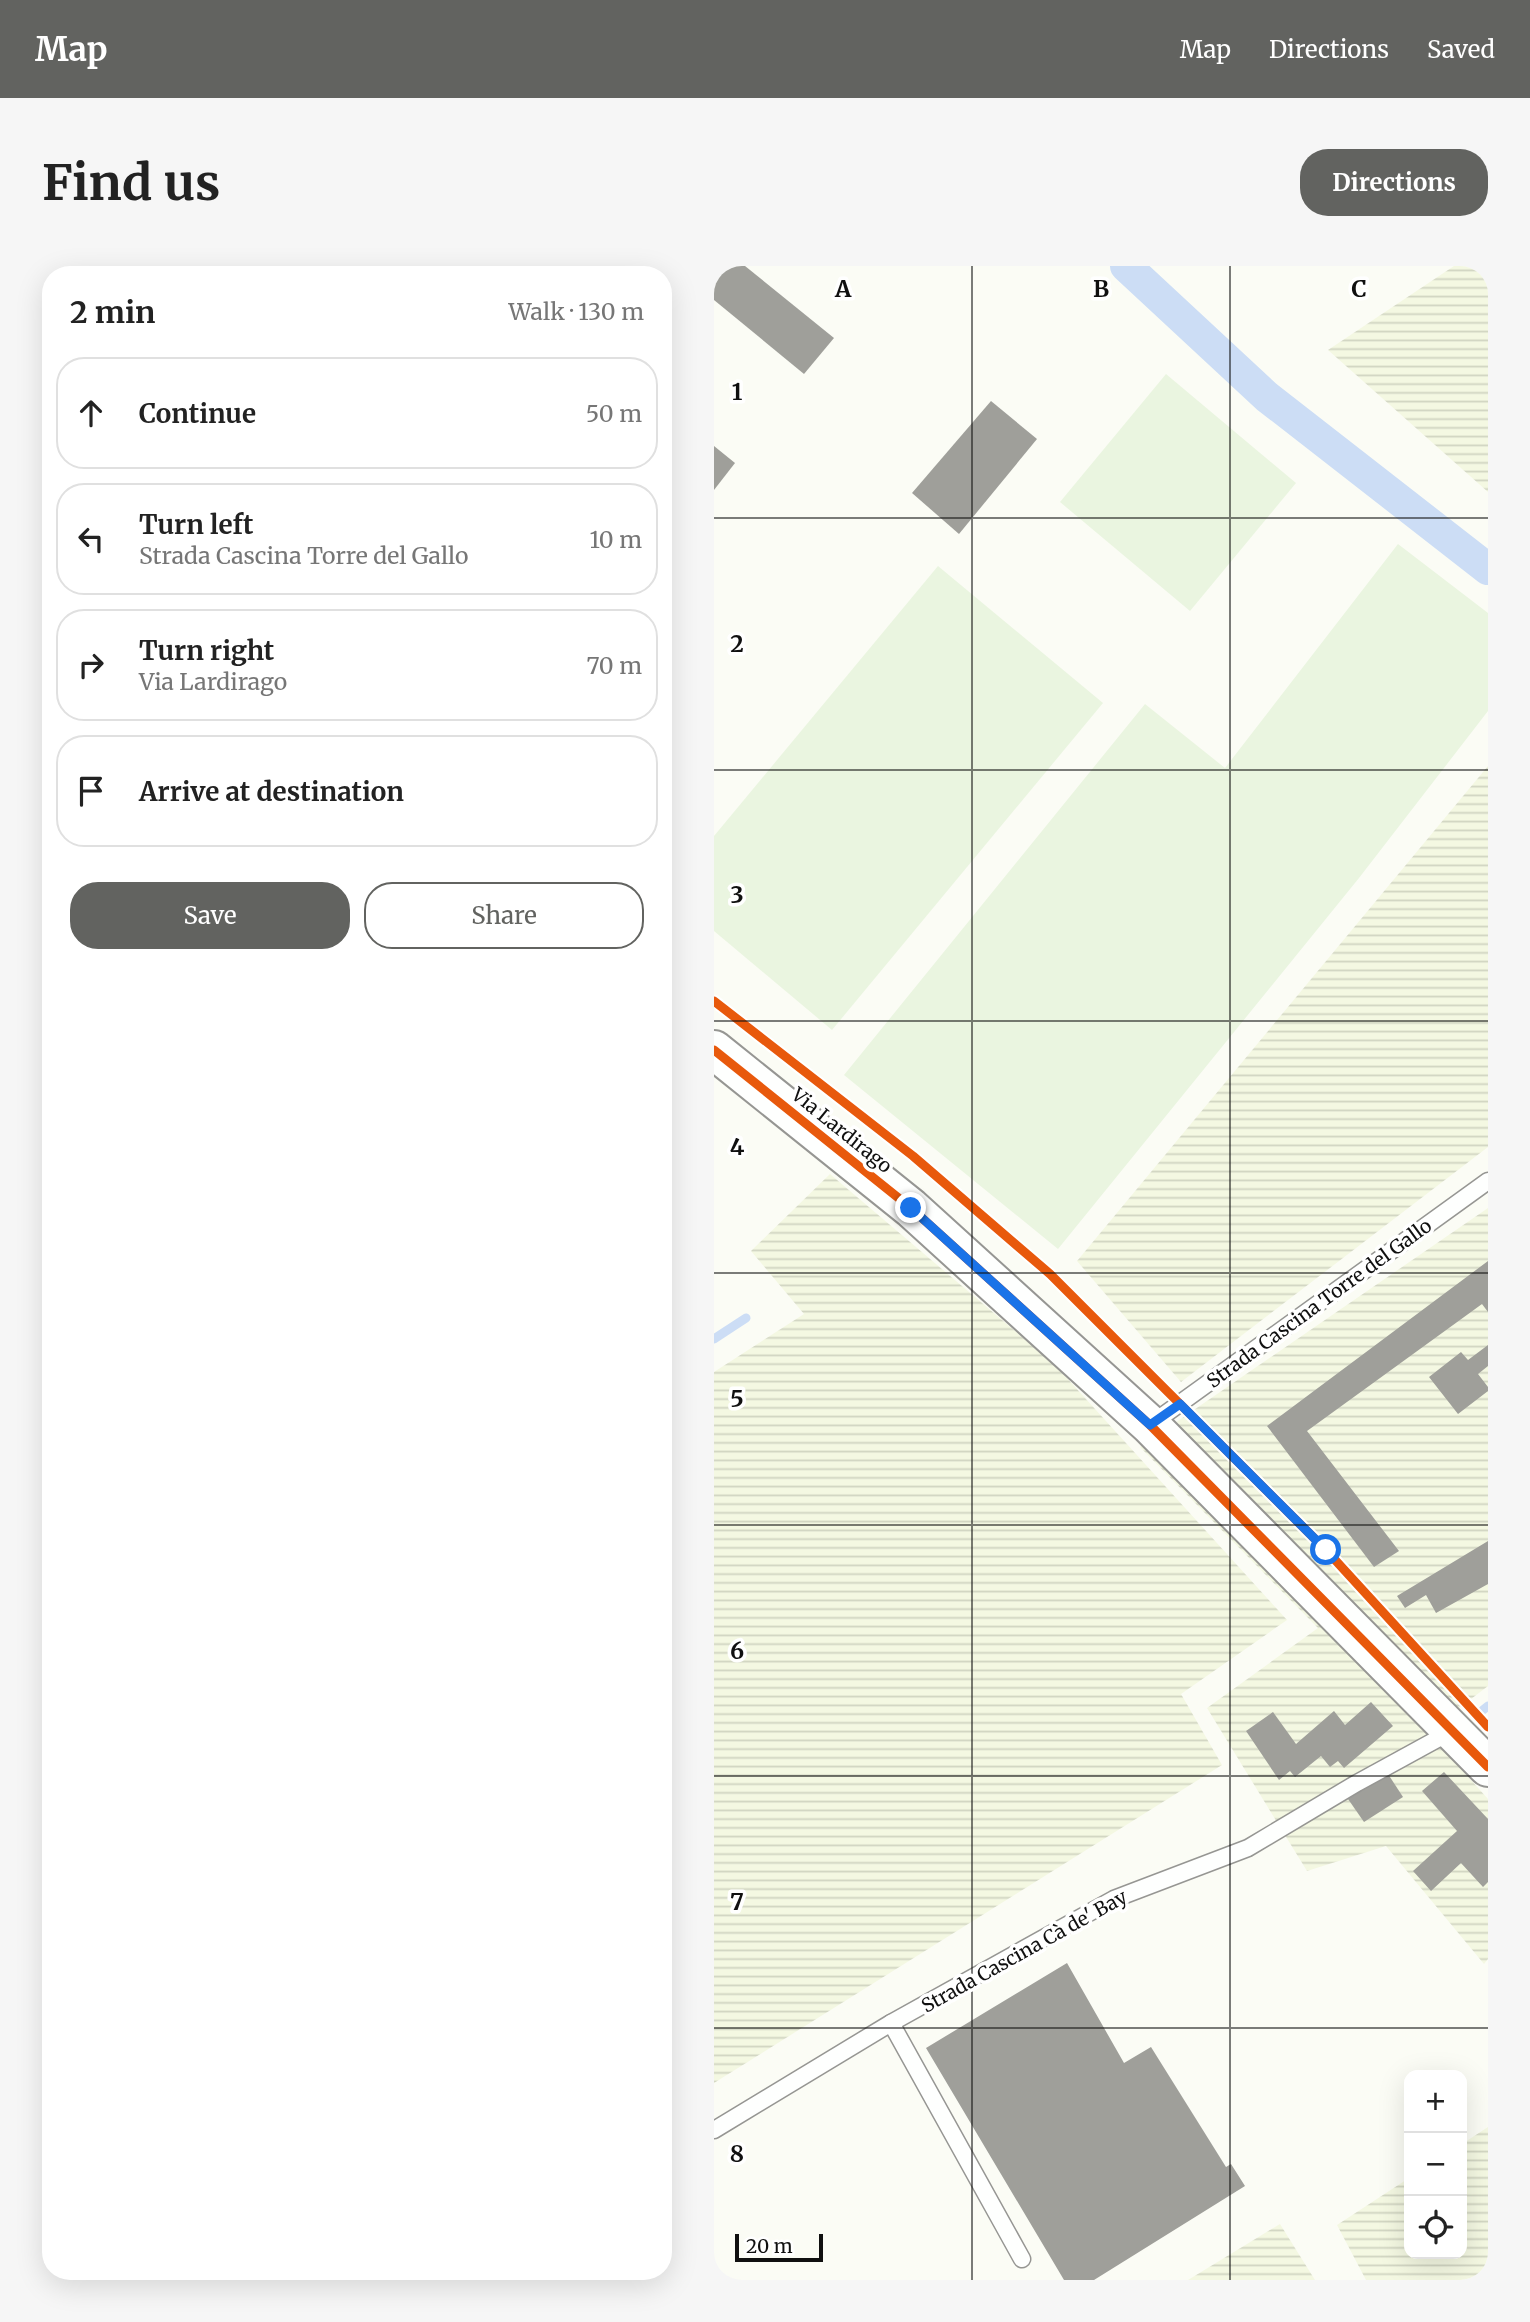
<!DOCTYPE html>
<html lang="en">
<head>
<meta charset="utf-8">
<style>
  body { margin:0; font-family:Merriweather,serif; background:#f6f6f6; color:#222 }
  .controls { position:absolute; right:21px; bottom:21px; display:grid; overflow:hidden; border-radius:14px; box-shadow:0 7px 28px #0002 }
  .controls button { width:63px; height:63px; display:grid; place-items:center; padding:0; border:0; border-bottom:2px solid #e0e0e0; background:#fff; color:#222; font:35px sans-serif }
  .scale { position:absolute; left:21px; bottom:18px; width:88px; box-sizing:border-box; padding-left:7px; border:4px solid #101010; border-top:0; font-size:19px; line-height:24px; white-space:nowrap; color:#101010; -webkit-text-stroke:5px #fff; paint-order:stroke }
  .stop { position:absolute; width:21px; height:21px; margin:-16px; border:5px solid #1a73e8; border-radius:50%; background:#fff }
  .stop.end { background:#1a73e8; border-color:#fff; box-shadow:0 2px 7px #0008 }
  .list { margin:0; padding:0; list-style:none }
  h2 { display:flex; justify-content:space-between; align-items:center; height:91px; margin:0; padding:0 28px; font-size:30px }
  h2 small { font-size:23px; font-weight:400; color:#767676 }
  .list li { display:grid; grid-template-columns:46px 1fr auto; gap:21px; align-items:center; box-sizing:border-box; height:112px; margin:0 14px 14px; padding:0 14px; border:2px solid #e0e0e0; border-radius:28px }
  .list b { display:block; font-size:26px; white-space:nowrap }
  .list p { margin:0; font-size:23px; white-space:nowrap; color:#767676 }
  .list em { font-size:23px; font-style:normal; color:#767676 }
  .actions { display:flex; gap:14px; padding:21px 28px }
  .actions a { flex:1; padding:16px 0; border:2px solid #626360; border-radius:28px; text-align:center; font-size:24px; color:#626360 }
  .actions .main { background:#626360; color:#fff }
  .icon { flex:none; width:38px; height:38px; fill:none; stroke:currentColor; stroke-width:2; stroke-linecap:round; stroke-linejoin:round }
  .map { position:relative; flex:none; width:774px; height:2014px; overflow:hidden; border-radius:28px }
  header { display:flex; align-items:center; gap:42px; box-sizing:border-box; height:98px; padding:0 35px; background:#626360; color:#fff }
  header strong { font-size:33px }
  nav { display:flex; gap:38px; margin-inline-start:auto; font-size:24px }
  .intro { display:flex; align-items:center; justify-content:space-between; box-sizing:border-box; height:168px; padding:0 42px }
  h1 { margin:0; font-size:49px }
  .button { padding:18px 32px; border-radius:28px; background:#626360; color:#fff; font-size:24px; font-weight:700 }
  main { display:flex; gap:42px; padding:0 42px }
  aside { flex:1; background:#fff; border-radius:28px; box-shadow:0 7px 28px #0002 }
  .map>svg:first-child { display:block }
</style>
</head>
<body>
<header>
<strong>Map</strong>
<nav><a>Map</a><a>Directions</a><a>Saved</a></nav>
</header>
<div class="intro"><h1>Find us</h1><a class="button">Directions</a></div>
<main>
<aside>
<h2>2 min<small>Walk · 130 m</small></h2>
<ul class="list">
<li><svg class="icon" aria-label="ahead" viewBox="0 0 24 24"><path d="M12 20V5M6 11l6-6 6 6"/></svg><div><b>Continue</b></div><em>50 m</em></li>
<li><svg class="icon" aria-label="left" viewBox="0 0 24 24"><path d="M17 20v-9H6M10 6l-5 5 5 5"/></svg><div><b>Turn left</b><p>Strada Cascina Torre del Gallo</p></div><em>10 m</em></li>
<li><svg class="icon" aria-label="right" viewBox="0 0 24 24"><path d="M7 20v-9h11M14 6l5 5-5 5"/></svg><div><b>Turn right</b><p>Via Lardirago</p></div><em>70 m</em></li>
<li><svg class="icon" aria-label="arrive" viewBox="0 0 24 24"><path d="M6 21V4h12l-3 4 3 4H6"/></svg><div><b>Arrive at destination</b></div></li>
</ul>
<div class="actions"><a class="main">Save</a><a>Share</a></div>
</aside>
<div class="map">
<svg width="774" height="2014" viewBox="0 0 774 2014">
  <defs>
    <pattern id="farmland-rules" width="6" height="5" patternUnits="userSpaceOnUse" patternTransform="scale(1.75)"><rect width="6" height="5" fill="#f4f8e2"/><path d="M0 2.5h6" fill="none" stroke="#d0d4c1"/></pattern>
  </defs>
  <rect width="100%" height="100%" fill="#fbfcf5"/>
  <g fill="url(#farmland-rules)">
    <path d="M740 0H774V226L614 84Z"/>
    <path d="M774 500V881L467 1116 363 995Z"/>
    <path d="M116 908 341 1099 573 1354 467 1428 508 1499 0 1817V1106L90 1048 37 985Z"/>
    <path d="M774 942V1420L714 1466 774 1533V1693L770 1698 672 1580 593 1605 493 1442 604 1362 426 1181Z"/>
    <path d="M774 1861V2014H652L623 1959 695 1912V1988H748V1878Z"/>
    <path d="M566 1958 601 2014H474Z"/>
  </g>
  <g fill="#eaf5e0">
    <path d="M452 108 582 217 476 345 346 236Z"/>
    <path d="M684 278 774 347V445L645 612 344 983 130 809 431 438 511 502Z"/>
    <path d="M224 300 389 437 118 764 0 665V570Z"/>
  </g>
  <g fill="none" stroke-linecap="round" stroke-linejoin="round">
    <g stroke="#ccddf5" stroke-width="9">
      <path d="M0 1073 32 1052"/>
      <path d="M769 1444 774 1440"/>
    </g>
    <path stroke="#ccddf5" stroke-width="32" d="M412 0 553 131 774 303"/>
  </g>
  <g fill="#9f9f9a">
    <path d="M0 0H31L120 72 90 108 0 34Z"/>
    <path d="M277 135 323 173 245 268 198 227Z"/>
    <path d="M0 180 21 197 0 224Z"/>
    <path d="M774 995V1046L768 1038 593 1165 685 1285 660 1301 553 1160Z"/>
    <path d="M774 1079V1100L764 1108 774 1121V1125L744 1148 715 1111 747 1086 754 1094Z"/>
    <path d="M774 1275V1318L722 1347 712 1329 691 1342 683 1330Z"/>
    <path d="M657 1436 679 1460 630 1502 624 1495 616 1501 607 1490 581 1511 576 1505 565 1514 532 1465 559 1446 582 1478 620 1445 631 1459Z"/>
    <path d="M730 1506 774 1553V1616L769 1621 747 1597 717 1625 699 1605 743 1565 708 1525Z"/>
    <path d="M674 1508 689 1531 650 1556 634 1533Z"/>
    <path d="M353 1697 410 1797 437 1781 512 1901 517 1898 531 1920 380 2014H350L212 1782Z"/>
  </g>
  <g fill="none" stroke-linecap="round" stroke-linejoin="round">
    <defs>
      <g id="service">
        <path d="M436 1159 774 915"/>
        <path d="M177 1757 308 1993"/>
        <path d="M0 1864 177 1757 400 1633 534 1582 643 1517 738 1465"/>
      </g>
      <path id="tertiary" d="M0 784 197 942 436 1159 774 1501"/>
    </defs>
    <use href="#service" stroke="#969693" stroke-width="19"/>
    <use href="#tertiary" stroke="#969693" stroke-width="42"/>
    <use href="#service" stroke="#fefffe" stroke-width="16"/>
    <use href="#tertiary" stroke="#fefffe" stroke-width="38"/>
    <defs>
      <g id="cycleway">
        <path d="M0 735 199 890 336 1008 612 1284 774 1461"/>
        <path d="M0 784 197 942 436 1159 774 1501"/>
      </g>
    </defs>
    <use href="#cycleway" stroke="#fff" stroke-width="13"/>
    <use href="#cycleway" stroke="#e8590c" stroke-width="9"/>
  </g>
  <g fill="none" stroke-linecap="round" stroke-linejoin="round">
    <path stroke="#1a73e8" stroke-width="9" d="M197 942 436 1159 466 1138 612 1284"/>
  </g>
  <path fill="none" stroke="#101010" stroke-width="2" stroke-opacity="0.55" d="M258 0V2014M516 0V2014M0 252H774M0 504H774M0 755H774M0 1007H774M0 1259H774M0 1510H774M0 1762H774"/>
  <g text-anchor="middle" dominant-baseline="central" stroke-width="7" stroke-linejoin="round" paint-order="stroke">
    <g font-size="19" fill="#101010" stroke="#fff">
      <text transform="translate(128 864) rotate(39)">Via Lardirago</text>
      <text transform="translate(605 1037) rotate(-36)">Strada Cascina Torre del Gallo</text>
      <text transform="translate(310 1685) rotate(-29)">Strada Cascina Cà de' Bay</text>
    </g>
  </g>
  <g font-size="23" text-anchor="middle" font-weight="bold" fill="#101010" stroke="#fff" stroke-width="7" stroke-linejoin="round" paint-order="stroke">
    <text x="129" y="31">A</text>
    <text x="387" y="31">B</text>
    <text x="645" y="31">C</text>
    <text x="23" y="134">1</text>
    <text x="23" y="386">2</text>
    <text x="23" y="637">3</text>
    <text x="23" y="889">4</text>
    <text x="23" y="1141">5</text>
    <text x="23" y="1393">6</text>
    <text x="23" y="1644">7</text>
    <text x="23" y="1896">8</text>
  </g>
</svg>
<div class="controls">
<button>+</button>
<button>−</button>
<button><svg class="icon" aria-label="locate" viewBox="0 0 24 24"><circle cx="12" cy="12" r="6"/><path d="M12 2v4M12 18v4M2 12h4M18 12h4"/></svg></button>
</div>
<div class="scale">20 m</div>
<div class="stop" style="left:612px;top:1284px"></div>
<div class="stop end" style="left:197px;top:942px"></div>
</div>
</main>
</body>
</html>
